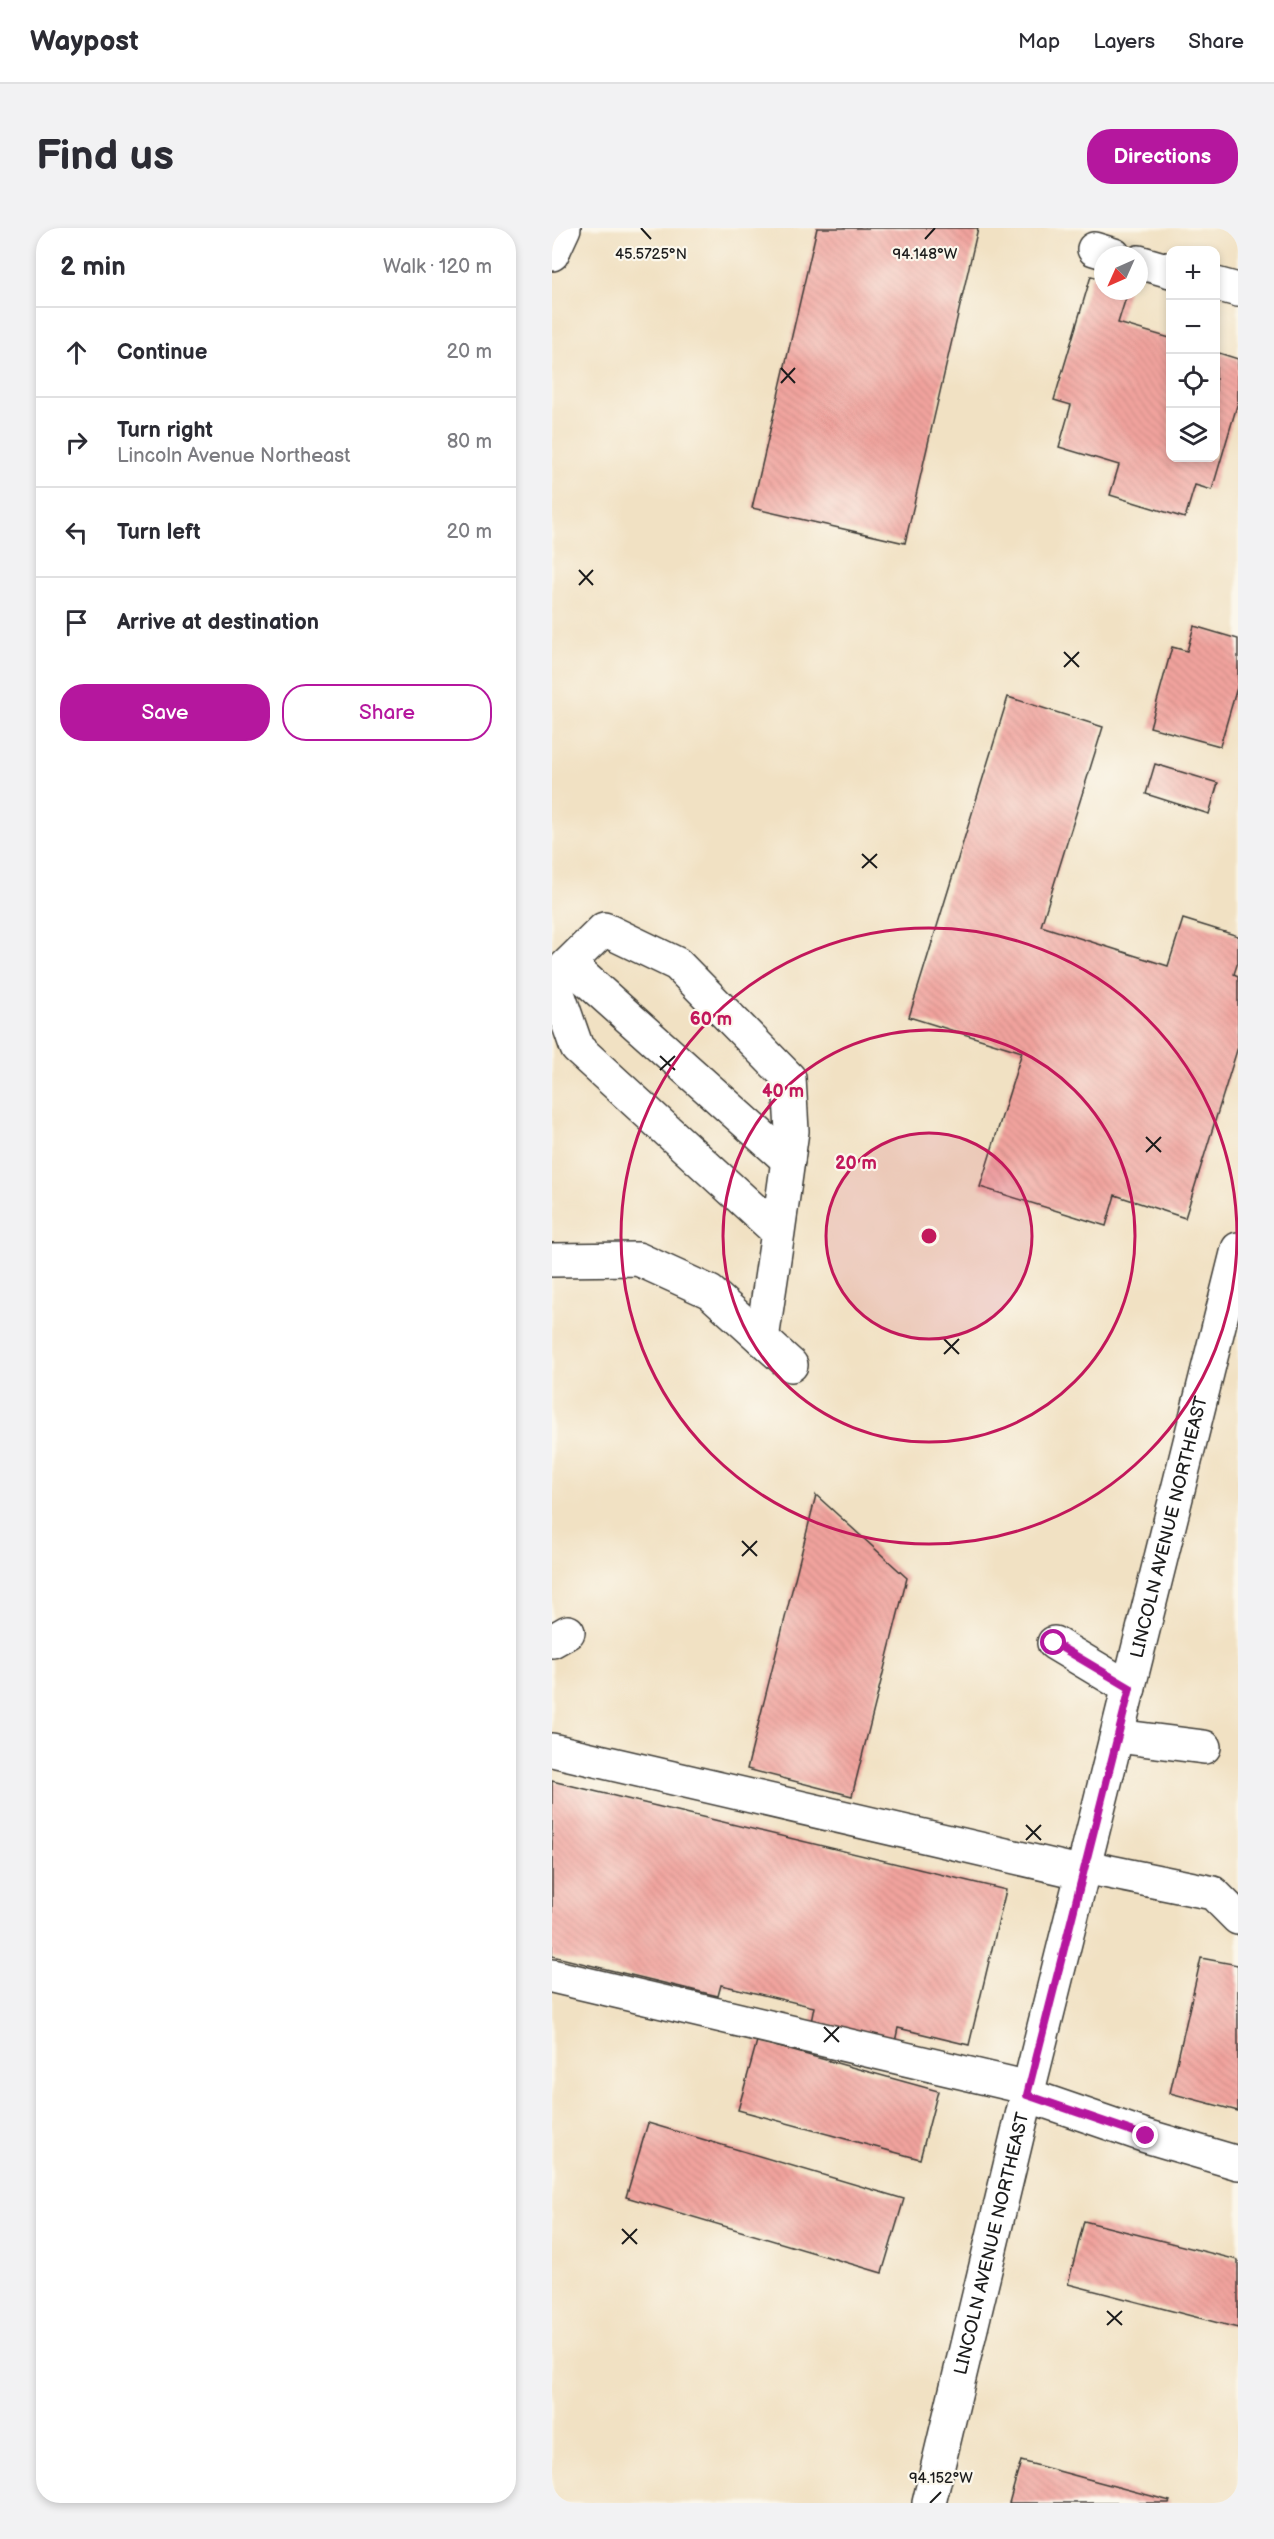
<!DOCTYPE html>
<html lang="en">
<head>
<meta charset="utf-8">
<style>
  body { margin:0; font-family:"Balsamiq Sans",sans-serif; background:#f2f2f3; color:#2b2b33 }
  .controls { position:absolute; right:18px; top:18px; display:grid; overflow:hidden; border-radius:12px; box-shadow:0 3px 9px #0003 }
  .controls button { width:54px; height:54px; display:grid; place-items:center; padding:0; border:0; border-bottom:2px solid #e1e1e2; background:#fff; color:#2b2b33; font:30px sans-serif }
  .compass { position:absolute; left:542px; top:18px; width:54px; height:54px; border-radius:50%; background:#fff; box-shadow:0 3px 9px #0003; rotate:225deg }
  .stop { position:absolute; width:18px; height:18px; margin:-14px; border:4px solid #b5179e; border-radius:50%; background:#fff }
  .stop.end { background:#b5179e; border-color:#fff; box-shadow:0 2px 6px #0008 }
  .list { margin:0; padding:0; list-style:none }
  h2 { display:flex; justify-content:space-between; align-items:center; height:78px; margin:0; padding:0 24px; font-size:26px }
  h2 small { font-size:20px; font-weight:400; color:#7c7c81 }
  .list li { display:grid; grid-template-columns:39px 1fr auto; gap:18px; align-items:center; box-sizing:border-box; height:90px; padding:0 24px; border-top:2px solid #e1e1e2 }
  .list b { display:block; font-size:22px; white-space:nowrap }
  .list p { margin:0; font-size:20px; white-space:nowrap; color:#7c7c81 }
  .list em { font-size:20px; font-style:normal; color:#7c7c81 }
  .actions { display:flex; gap:12px; padding:18px 24px }
  .actions a { flex:1; padding:14px 0; border:2px solid #b5179e; border-radius:24px; text-align:center; font-size:21px; color:#b5179e }
  .actions .main { background:#b5179e; color:#fff }
  .icon { flex:none; width:33px; height:33px; fill:none; stroke:currentColor; stroke-width:2; stroke-linecap:round; stroke-linejoin:round }
  .map { position:relative; flex:none; width:686px; height:2275px; overflow:hidden; border-radius:24px }
  header { display:flex; align-items:center; gap:36px; box-sizing:border-box; height:84px; padding:0 30px; background:#fff; border-bottom:2px solid #e1e1e2 }
  header strong { font-size:28px }
  nav { display:flex; gap:33px; margin-inline-start:auto; font-size:21px }
  .intro { display:flex; align-items:center; justify-content:space-between; box-sizing:border-box; height:144px; padding:0 36px }
  h1 { margin:0; font-size:42px }
  .button { padding:15px 27px; border-radius:24px; background:#b5179e; color:#fff; font-size:21px; font-weight:700 }
  main { display:flex; gap:36px; padding:0 36px }
  aside { flex:1; background:#fff; border-radius:24px; box-shadow:0 3px 9px #0003 }
  .map>svg:first-child { display:block }
</style>
</head>
<body>
<header>
<strong>Waypost</strong>
<nav><a>Map</a><a>Layers</a><a>Share</a></nav>
</header>
<div class="intro"><h1>Find us</h1><a class="button">Directions</a></div>
<main>
<aside>
<h2>2 min<small>Walk · 120 m</small></h2>
<ul class="list">
<li><svg class="icon" aria-label="ahead" viewBox="0 0 24 24"><path d="M12 20V5M6 11l6-6 6 6"/></svg><div><b>Continue</b></div><em>20 m</em></li>
<li><svg class="icon" aria-label="right" viewBox="0 0 24 24"><path d="M7 20v-9h11M14 6l5 5-5 5"/></svg><div><b>Turn right</b><p>Lincoln Avenue Northeast</p></div><em>80 m</em></li>
<li><svg class="icon" aria-label="left" viewBox="0 0 24 24"><path d="M17 20v-9H6M10 6l-5 5 5 5"/></svg><div><b>Turn left</b></div><em>20 m</em></li>
<li><svg class="icon" aria-label="arrive" viewBox="0 0 24 24"><path d="M6 21V4h12l-3 4 3 4H6"/></svg><div><b>Arrive at destination</b></div></li>
</ul>
<div class="actions"><a class="main">Save</a><a>Share</a></div>
</aside>
<div class="map">
<svg width="686" height="2275" viewBox="0 0 686 2275">
  <defs>
    <pattern id="building-back-hatch" width="6" height="6" patternUnits="userSpaceOnUse" patternTransform="scale(1.5)"><rect width="6" height="6" fill="#f1a39d"/><path d="M-1 5l2 2M0 0l6 6M5-1l2 2" fill="none" stroke="#ce8c87"/></pattern>
  </defs>
  <rect width="100%" height="100%" fill="#fbf7ec"/>
  <filter id="ink" filterUnits="userSpaceOnUse"><feTurbulence type="fractalNoise" baseFrequency=".0167" numOctaves="2"/><feDisplacementMap in="SourceGraphic" scale="12" xChannelSelector="R" yChannelSelector="G"/><feConvolveMatrix kernelMatrix="1 2 1 2 8 2 1 2 1" color-interpolation-filters="sRGB"/></filter>
  <filter id="wash" filterUnits="userSpaceOnUse"><feTurbulence type="fractalNoise" baseFrequency=".008" numOctaves="4" result="noise"/><feDisplacementMap in="SourceGraphic" scale="24" xChannelSelector="R" yChannelSelector="G"/><feGaussianBlur stdDeviation="1.35" result="paint"/><feColorMatrix in="noise" values="0 0 0 0 0 0 0 0 0 0 0 0 0 0 0 0 0 1.4 0 .05"/><feComposite in="paint" operator="in"/></filter>
  <g filter="url(#wash)">
    <rect width="100%" height="100%" fill="#f1e1c3"/>
    <g id="blocks">
      <g fill="url(#building-back-hatch)">
        <path d="M265 0H426L353 315 200 280Z"/>
        <path d="M539 48 551 51V63H576L566 95 618 110V230H664V124L686 131V174L660 262 643 257 633 290 558 267 567 237 507 219 519 177 502 172Z"/>
        <path d="M642 398 686 411V456L668 518 598 499 620 419 635 423Z"/>
        <path d="M456 469 551 499 489 698 616 738 631 691 686 708V734L682 746 686 748V819L633 990 563 967 554 998 428 959 470 824 357 789Z"/>
        <path d="M603 536 666 555 657 586 594 566Z"/>
        <path d="M264 1267 355 1350 300 1568 195 1541Z"/>
        <path d="M0 1553 454 1662 417 1817 346 1800 343 1814 259 1794 262 1779 169 1757 166 1768 0 1728Z"/>
        <path d="M649 1730 686 1737V1883L618 1865Z"/>
        <path d="M205 1813 386 1863 368 1931 186 1882Z"/>
        <path d="M96 1895 352 1971 330 2045 74 1969Z"/>
        <path d="M532 1993 686 2032V2100L516 2056Z"/>
        <path d="M469 2233 618 2273 617 2275H457Z"/>
      </g>
    </g>
  </g>
  <g filter="url(#ink)">
    <use href="#blocks" fill-opacity="0" stroke="#3c3a35" stroke-width="1.5"/>
    <g fill="none" stroke-linecap="round" stroke-linejoin="round">
      <defs>
        <g id="minor">
          <path d="M542 21 562 27"/>
          <path d="M0 26 12 0"/>
          <path d="M587 34 618 43"/>
          <path d="M664 56 686 62"/>
          <path d="M17 736 236 932"/>
          <path d="M0 1032 86 1031 158 1064 239 1137"/>
          <path d="M210 1111 226 1004 25 820 1 751 52 701 125 736 237 850 240 903 226 1004"/>
          <path d="M0 1413 16 1404"/>
          <path d="M502 1415 577 1460"/>
          <path d="M565 1508 652 1519"/>
          <path d="M0 1522 532 1645"/>
          <path d="M533 1639 661 1665 686 1690"/>
          <path d="M0 1748 477 1860"/>
          <path d="M475 1867 594 1908 686 1935"/>
          <path id="s1" d="M377 2275 475 1867 686 1021"/>
        </g>
      </defs>
      <use href="#minor" stroke="#3c3a35" stroke-width="36"/>
      <use href="#minor" stroke="#fff" stroke-width="33"/>
    </g>
  </g>
  <g fill="none" stroke-linecap="round" stroke-linejoin="round" filter="url(#ink)">
    <path stroke="#b5179e" stroke-width="8" d="M502 1415 578 1460 475 1867 594 1908"/>
  </g>
  <path fill="none" stroke="#1c1c1c" stroke-width="2" d="M89 0 99 11M373 11 383 0M229 140 243 155M229 155 243 140M27 342 41 357M27 357 41 342M512 424 527 439M512 439 527 424M310 626 325 640M310 640 325 626M108 828 123 842M108 842 123 828M594 909 609 924M594 924 609 909M392 1111 407 1126M392 1126 407 1111M190 1313 205 1328M190 1328 205 1313M474 1597 489 1612M474 1612 489 1597M272 1799 287 1814M272 1814 287 1799M70 2001 85 2016M70 2016 85 2001M555 2083 570 2097M555 2097 570 2083M378 2275 389 2264"/>
  <circle cx="377" cy="1008" r="103" fill="#c2185b" fill-opacity=".12"/>
  <g fill="none" stroke="#c2185b" stroke-width="3">
    <circle cx="377" cy="1008" r="103"/>
    <circle cx="377" cy="1008" r="206"/>
    <circle cx="377" cy="1008" r="308"/>
  </g>
  <g text-anchor="middle" dominant-baseline="central" stroke-width="4.5" stroke-linejoin="round" paint-order="stroke">
    <g font-size="18" fill="#1c1c1c" stroke="#fbf7ec">
      <text stroke="none"><textPath href="#s1" startOffset="1005">LINCOLN AVENUE NORTHEAST</textPath></text>
      <text stroke="none"><textPath href="#s1" startOffset="267">LINCOLN AVENUE NORTHEAST</textPath></text>
    </g>
  </g>
  <g font-size="15" text-anchor="middle" fill="#1c1c1c" stroke="#fbf7ec" stroke-width="4.5" stroke-linejoin="round" paint-order="stroke">
    <text x="99" y="31">45.5725°N</text>
    <text x="373" y="31">94.148°W</text>
    <text x="389" y="2255">94.152°W</text>
  </g>
  <circle cx="377" cy="1008" r="9" fill="#c2185b" stroke="#fbf7ec" stroke-width="3"/>
  <g font-size="18" text-anchor="middle" font-weight="bold" fill="#c2185b" stroke="#fbf7ec" stroke-width="4.5" stroke-linejoin="round" paint-order="stroke">
    <text x="159" y="797">60 m</text>
    <text x="231" y="869">40 m</text>
    <text x="304" y="941">20 m</text>
  </g>
</svg>
<div class="controls">
<button>+</button>
<button>−</button>
<button><svg class="icon" aria-label="locate" viewBox="0 0 24 24"><circle cx="12" cy="12" r="6"/><path d="M12 2v4M12 18v4M2 12h4M18 12h4"/></svg></button>
<button><svg class="icon" aria-label="layers" viewBox="0 0 24 24"><path d="M12 4l9 5-9 5-9-5zM3 14l9 5 9-5"/></svg></button>
</div>
<svg class="compass" viewBox="-18 -18 36 36"><path d="M0-13l5 13h-10z" fill="#e53935"/><path d="M0 13l5-13h-10z" fill="#7c7c81"/></svg>
<div class="stop" style="left:502px;top:1415px"></div>
<div class="stop end" style="left:594px;top:1908px"></div>
</div>
</main>
</body>
</html>
